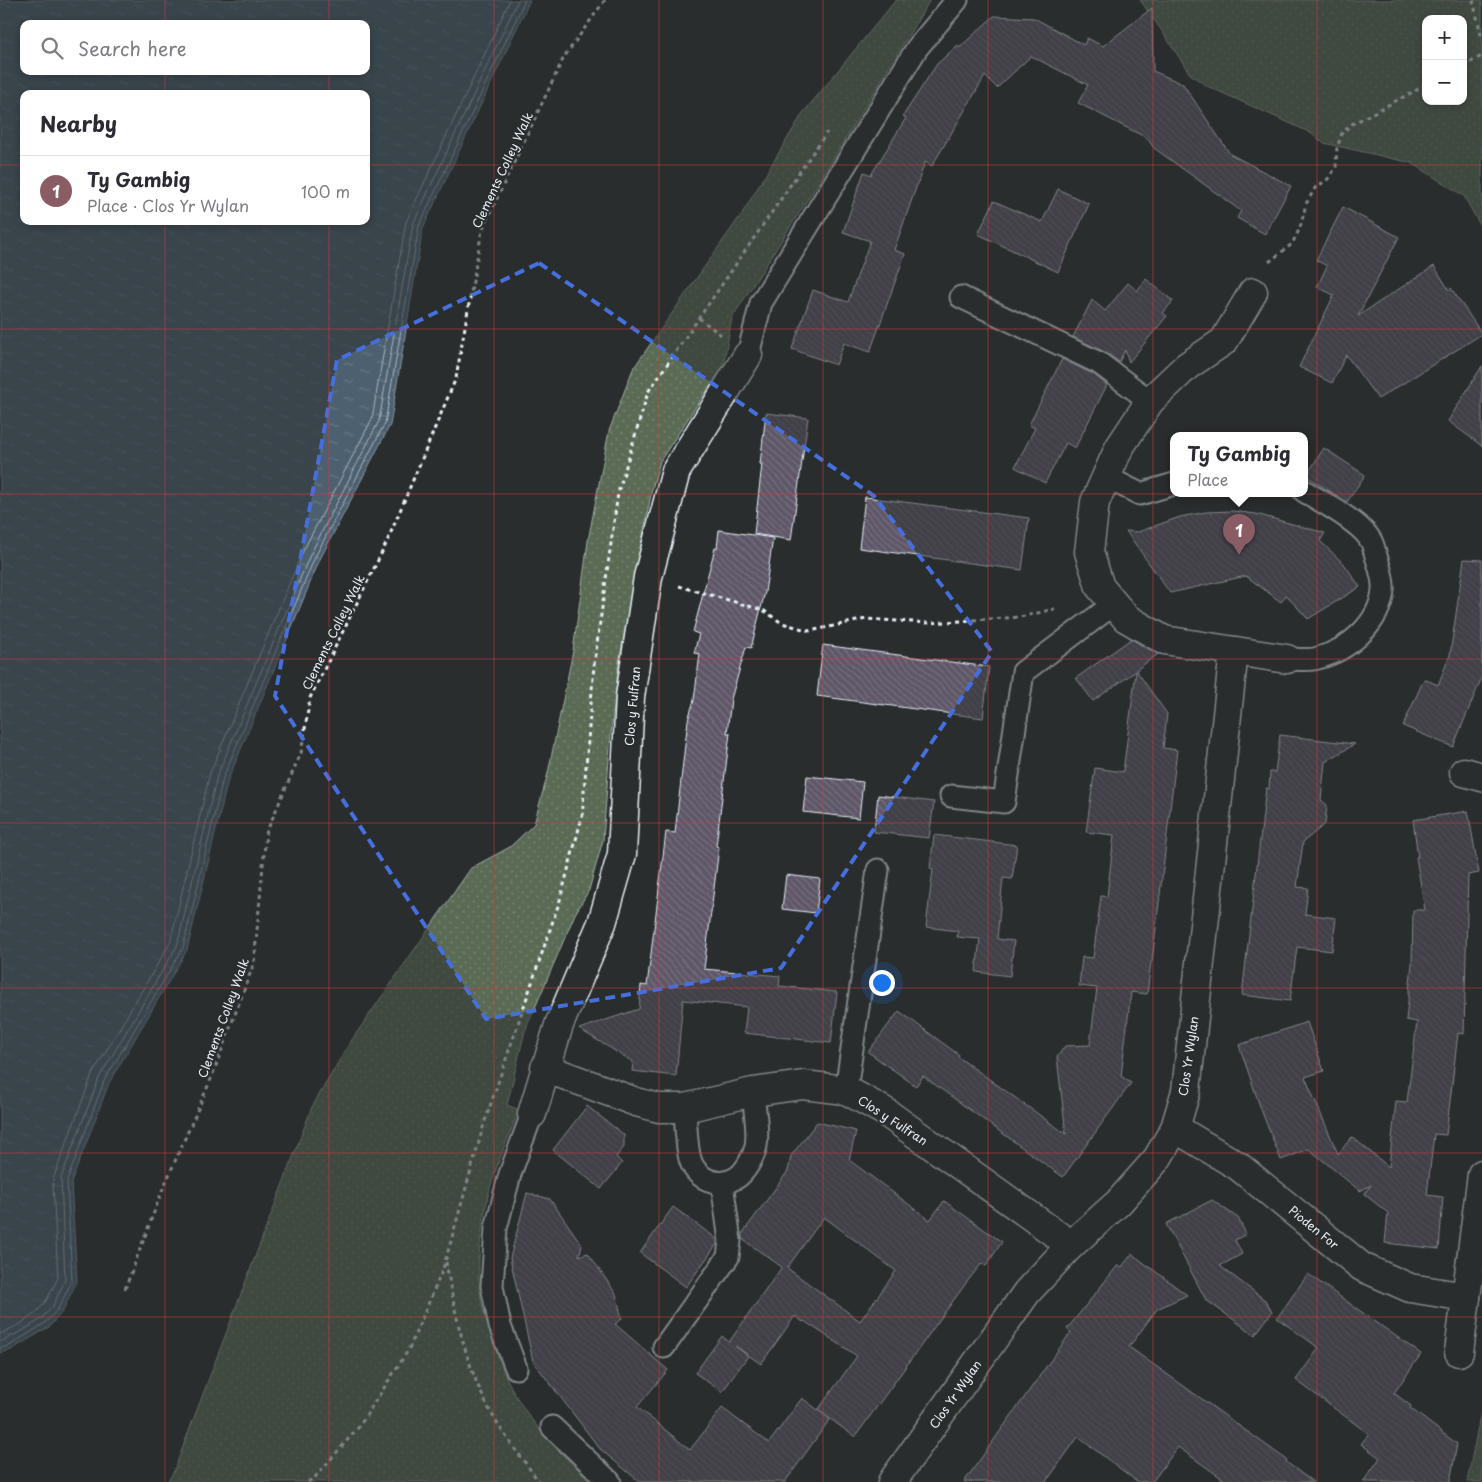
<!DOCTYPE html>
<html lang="en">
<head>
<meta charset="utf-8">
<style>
  body { margin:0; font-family:"Playpen Sans",sans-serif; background:#f2f2f3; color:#2b2b33 }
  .controls { position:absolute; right:15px; top:15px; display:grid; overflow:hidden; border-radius:10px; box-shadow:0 2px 8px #0003 }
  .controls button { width:45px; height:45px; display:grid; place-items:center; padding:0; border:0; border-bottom:1px solid #e1e1e2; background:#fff; color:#2b2b33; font:25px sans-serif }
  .you { position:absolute; left:881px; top:982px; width:18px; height:18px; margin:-12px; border:4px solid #fff; border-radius:50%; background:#1a73e8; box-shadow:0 0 0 8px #1a73e833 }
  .badge { display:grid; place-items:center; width:32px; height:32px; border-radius:50%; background:#8a5d65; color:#fff; font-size:16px; font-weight:700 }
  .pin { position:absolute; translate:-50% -41px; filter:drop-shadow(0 1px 2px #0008) }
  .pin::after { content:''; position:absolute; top:26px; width:18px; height:15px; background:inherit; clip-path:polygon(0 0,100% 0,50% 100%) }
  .popup { position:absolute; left:1170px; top:432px; width:138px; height:65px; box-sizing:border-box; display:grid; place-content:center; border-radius:10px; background:#fff; filter:drop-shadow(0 1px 4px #0005); font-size:16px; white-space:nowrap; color:#7c7c81 }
  .popup b { font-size:19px; color:#2b2b33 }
  .popup::after { content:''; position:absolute; left:50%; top:100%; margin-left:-10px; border:10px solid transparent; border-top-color:#fff }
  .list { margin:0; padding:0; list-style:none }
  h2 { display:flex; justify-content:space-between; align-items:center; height:65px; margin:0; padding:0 20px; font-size:21px }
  h2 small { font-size:16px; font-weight:400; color:#7c7c81 }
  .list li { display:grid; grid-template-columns:32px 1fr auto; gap:15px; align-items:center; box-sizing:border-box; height:70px; padding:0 20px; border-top:1px solid #e1e1e2 }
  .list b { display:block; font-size:19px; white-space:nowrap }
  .list p { margin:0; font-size:16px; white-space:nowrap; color:#7c7c81 }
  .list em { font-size:16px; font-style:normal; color:#7c7c81 }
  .icon { flex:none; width:28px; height:28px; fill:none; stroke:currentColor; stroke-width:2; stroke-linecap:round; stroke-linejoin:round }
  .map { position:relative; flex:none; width:1482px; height:1482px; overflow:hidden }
  .search { position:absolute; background:#fff; box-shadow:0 2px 8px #0003; left:20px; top:20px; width:350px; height:55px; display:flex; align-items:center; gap:12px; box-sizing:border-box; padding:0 18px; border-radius:10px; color:#7c7c81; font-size:19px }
  .panel { position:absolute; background:#fff; box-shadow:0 2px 8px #0003; left:20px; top:90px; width:350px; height:135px; border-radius:10px }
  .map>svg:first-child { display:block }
</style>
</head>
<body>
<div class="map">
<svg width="1482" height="1482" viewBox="0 0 1482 1482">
  <defs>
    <pattern id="grass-dots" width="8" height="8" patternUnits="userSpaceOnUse" patternTransform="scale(1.25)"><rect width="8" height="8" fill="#5a6b54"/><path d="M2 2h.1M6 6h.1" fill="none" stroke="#72816d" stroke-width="1.8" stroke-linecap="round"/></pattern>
    <pattern id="water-ripples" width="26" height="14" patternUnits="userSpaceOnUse" patternTransform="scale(1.25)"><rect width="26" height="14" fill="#4d6170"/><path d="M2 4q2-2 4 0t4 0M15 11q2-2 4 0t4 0" fill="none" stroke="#677885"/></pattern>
    <pattern id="building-back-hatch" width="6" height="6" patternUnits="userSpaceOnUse" patternTransform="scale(1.25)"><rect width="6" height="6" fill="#5e5767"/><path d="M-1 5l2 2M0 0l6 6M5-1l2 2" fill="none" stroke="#75707e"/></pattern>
  </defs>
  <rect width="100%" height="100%" fill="#2a2d2e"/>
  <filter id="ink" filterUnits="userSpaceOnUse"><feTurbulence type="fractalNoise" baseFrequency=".02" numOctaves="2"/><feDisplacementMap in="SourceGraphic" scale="10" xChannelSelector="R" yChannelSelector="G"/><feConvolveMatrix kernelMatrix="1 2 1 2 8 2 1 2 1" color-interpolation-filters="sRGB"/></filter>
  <g filter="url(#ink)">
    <g fill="url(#grass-dots)" stroke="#a1aea6" fill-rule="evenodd">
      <path d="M896 0H930L822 177 732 318 722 371 701 399 660 461 652 489 619 662 611 733 603 840 589 890 575 914 525 1031 507 1105 519 1110C507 1141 490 1178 485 1211 479 1241 476 1276 482 1305 484 1314 487 1323 490 1331 496 1351 503 1372 513 1391 532 1425 562 1457 593 1482H167L173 1473 312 1107 349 1044 471 868 510 847 534 824 548 773 573 651 588 541 609 431 633 369 743 212 803 113Z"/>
      <path d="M1140 0H1482V229L1464 196 1412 163 1324 143 1309 132 1207 86 1190 74 1160 28ZM1426 19H1463V101H1426Z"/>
      <path d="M1482 1407V1482H1467Z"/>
    </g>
    <path fill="url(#water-ripples)" stroke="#8b9ba6" fill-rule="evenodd" d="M0 0H530L423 228 390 425 320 559 228 780 187 950 109 1083 71 1183 77 1281 62 1312 49 1327 11 1350 0 1353ZM24 24H366V71H24ZM24 94H366V221H24Z"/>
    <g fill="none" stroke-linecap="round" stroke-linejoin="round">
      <g stroke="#aab7c2" stroke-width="1">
        <path d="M0 1334 20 1324 36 1313 46 1301 58 1278 53 1184 54 1176 92 1075 170 943 210 773 303 551 372 419 406 222 510 0"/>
        <path d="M0 1342 24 1330 41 1319 53 1306 65 1280 61 1178 99 1078 177 946 217 776 310 555 379 421 413 224 518 0"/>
        <path d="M0 1348 9 1346 45 1323 58 1309 72 1281 67 1181 104 1081 183 948 223 778 315 557 385 423 419 226 525 0"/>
      </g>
    </g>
    <g fill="url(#building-back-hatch)" stroke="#e8f1f8" fill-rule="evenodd">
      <path d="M1152 8 1153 71 1183 84 1230 154 1291 186 1265 234 1237 218 1241 211 1154 148 1147 138 1078 103 1088 85 1031 56 997 88 985 76 932 166 925 162 894 250 905 254 870 352 844 343 836 365 792 349 813 290 848 302 870 241 843 232 864 172 871 175 906 118 903 116 937 64 958 45 959 48 994 16 1034 18 1084 45 1087 38 1103 46Z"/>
      <path d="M1058 189 1089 204 1058 272 978 234 994 201 1042 222Z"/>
      <path d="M1343 207 1399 237 1358 316 1434 266 1449 290 1451 288 1482 334 1378 399 1346 355 1332 383 1299 367 1334 295 1317 287 1327 266 1316 260Z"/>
      <path d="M1146 279 1173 301 1163 313 1167 316 1129 362 1125 350 1119 362 1105 352 1073 337 1092 300 1105 311 1128 283 1137 291Z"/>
      <path d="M1062 359 1093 374 1107 385 1075 448 1066 443 1045 483 1015 467 1035 428 1029 425Z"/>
      <path d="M1482 366V446L1448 421Z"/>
      <path d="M766 413 808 418 791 540 754 534 762 464H760Z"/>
      <path d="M1324 448 1365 475 1347 502 1306 476Z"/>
      <path d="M865 497 1029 518 1022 570 859 548Z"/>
      <path d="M1232 511 1256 514 1325 533 1320 541 1345 565 1360 587 1308 619 1286 595 1281 602 1246 576 1170 593 1126 531 1138 532 1180 517 1206 512Z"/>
      <path d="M719 530 773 538 765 592 751 648 746 647 731 699 727 733H730L716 846 719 847 704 969 780 976 779 986 837 992 831 1043 744 1033 747 1007 683 1000 676 1076 632 1071 633 1062 579 1029 639 1009 641 985 647 986 666 832 675 833 685 745 688 720 694 700 700 654 694 653 699 634 693 632 715 548H717Z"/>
      <path d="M1464 559 1482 560V677L1453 747 1403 726 1424 679 1438 685 1450 655Z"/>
      <path d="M1131 639 1158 654 1136 670 1167 714 1163 748 1177 750 1152 962H1151L1147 994 1131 992 1121 1076 1131 1083 1063 1177 923 1076 916 1086 868 1052 899 1011 959 1055 958 1057 1066 1134 1057 1057 1065 1046 1090 1045 1097 988 1079 986 1082 957 1093 958 1101 896 1107 897 1114 835 1086 832 1095 768 1123 772 1136 671 1093 701 1076 678Z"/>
      <path d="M823 645 989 667 983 718 817 696Z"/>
      <path d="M1280 735 1355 744 1325 762 1321 800 1327 805 1325 824 1303 842 1297 887 1308 888 1305 914 1336 918 1332 951 1297 947 1290 1001 1242 995 1266 788 1269 789 1270 772H1275Z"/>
      <path d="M807 776 863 782 859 818 803 812Z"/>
      <path d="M878 795 934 802 929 838 874 832Z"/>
      <path d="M1468 811 1479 873 1468 875 1464 1034 1458 1033 1446 1135 1434 1134 1427 1195 1443 1197 1439 1249 1385 1243 1388 1213 1364 1194 1371 1185 1360 1191 1309 1149 1281 1160 1262 1112 1239 1045 1307 1022 1324 1071 1305 1077 1338 1154 1352 1137 1389 1167 1396 1101 1407 1102 1417 1022 1406 1020 1412 964 1413 910H1425L1416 857H1418L1413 820Z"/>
      <path d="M934 835 1017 845 1012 879 1003 878 997 939 1014 941 1010 976 976 972 980 939 957 937 958 931 926 927 933 869 930 868Z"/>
      <path d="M786 875 820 879 816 913 782 909Z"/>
      <path d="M587 1106 624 1135V1147L616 1157 622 1163 601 1189 553 1150Z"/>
      <path d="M817 1122 856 1131 849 1160 930 1220 944 1201 1002 1242 986 1266 982 1263 966 1283 855 1437 818 1410 857 1356 804 1321 803 1322 795 1316 761 1364 735 1346 748 1356 722 1392 695 1373 722 1336 729 1342 782 1267 742 1239V1234L788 1171 791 1156ZM824 1217 896 1271 860 1321 787 1268Z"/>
      <path d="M527 1193 550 1199 582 1245 579 1256 588 1253 616 1294 622 1319 615 1324 668 1370 637 1407 690 1450 722 1408 769 1443 802 1398 830 1419 785 1482H640L600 1449 533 1361 510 1258Z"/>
      <path d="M1212 1200 1238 1218 1246 1234 1235 1240 1242 1254 1220 1266 1265 1300 1272 1312 1255 1335 1206 1300 1166 1224Z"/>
      <path d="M673 1207 717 1239V1244L686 1287 640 1253Z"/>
      <path d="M1132 1254 1187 1295 1157 1309 1129 1347 1287 1460 1286 1462 1313 1482H1227L1178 1447 1152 1482H1138L1078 1437 1046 1482H964L1071 1332 1067 1329 1118 1265 1121 1268Z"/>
      <path d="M1308 1274 1421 1354 1394 1393 1411 1406 1410 1408 1457 1444 1450 1482H1363L1380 1458 1361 1444 1369 1434 1296 1380 1319 1348 1277 1318Z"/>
    </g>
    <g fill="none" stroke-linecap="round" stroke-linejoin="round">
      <defs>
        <g id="lane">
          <path d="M961 297 1099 363 1150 401"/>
          <path d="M748 355 761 303 917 48 957 0"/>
          <path d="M1106 477 1140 494 1174 484"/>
          <path d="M1287 659C1297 659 1309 661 1318 658 1349 650 1380 623 1383 590 1384 580 1380 569 1377 559 1375 554 1374 546 1371 541 1362 523 1322 502 1304 491"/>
          <path d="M951 796 1004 802 1023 672 1114 604"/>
          <path d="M846 1090 878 870"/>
          <path d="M685 1108C686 1123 686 1149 691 1162 698 1180 719 1188 736 1178 745 1173 754 1156 756 1146 759 1129 754 1109 753 1092"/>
          <path d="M664 1347 728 1257 730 1241 722 1183"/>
          <path d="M516 1368 500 1326 492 1286 496 1228 510 1174 532 1114"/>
          <path d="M552 1427 610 1482"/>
        </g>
        <g id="street">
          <path d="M1253 292 1224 341 1187 366 1150 401 1119 448 1095 502 1089 552 1100 587 1126 618 1164 640 1287 659"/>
          <path d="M1464 772 1482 777"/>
          <path d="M545 1068 636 1102 659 1108H685L753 1092 803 1085 846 1090 884 1111 1071 1245"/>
          <path d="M532 1114 559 1025 602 923 622 854 630 697 648 577 676 471 748 355"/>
          <path d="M1175 1128 1238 1166 1362 1267 1410 1288 1466 1297"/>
          <path d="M1459 1352 1482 1174"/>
          <path d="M892 1482 1027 1292 1071 1245 1118 1203 1157 1159 1175 1128 1186 1091 1234 651"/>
        </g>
      </defs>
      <use href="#lane" stroke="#e8f1f8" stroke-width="25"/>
      <use href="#street" stroke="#e8f1f8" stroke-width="31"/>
      <g stroke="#e8f1f8" stroke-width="3" stroke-dasharray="4 4" stroke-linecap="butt">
        <path d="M1473 0 1482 39"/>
        <path d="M1463 66 1482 56"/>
        <path d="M1269 262 1292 244 1300 228 1306 204 1315 188 1328 179 1336 167 1337 148 1342 133 1352 124 1426 85"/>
        <path d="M699 318 721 335"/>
        <path d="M679 586 763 610 782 623 810 631 866 619 929 623 1020 617 1055 609"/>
        <path d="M446 1262C455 1314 466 1369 493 1416 506 1439 524 1460 539 1482"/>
        <path d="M125 1289 162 1191 211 1079 254 963 266 833 301 753 310 698 386 544 456 378 482 230 564 57 605 0"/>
        <path d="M308 1482 315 1477 358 1428 409 1349 443 1269 484 1124 560 900 582 817 594 665 618 493 648 392 827 132"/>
      </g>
      <use href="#lane" stroke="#2a2d2e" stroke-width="21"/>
      <use href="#street" stroke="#2a2d2e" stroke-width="28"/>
    </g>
  </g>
  <path d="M0 0H1482V1482H0ZM539 263 874 496 992 652 781 968 486 1019 275 696 337 360Z" fill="#2a2d2e" fill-opacity=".55" fill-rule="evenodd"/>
  <path fill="none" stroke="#466fde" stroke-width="4" stroke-dasharray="10 6" stroke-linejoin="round" d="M539 263 874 496 992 652 781 968 486 1019 275 696 337 360Z"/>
  <path fill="none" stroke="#d83c3d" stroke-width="1" stroke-opacity="0.55" d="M165 0V24M329 0V24M494 0V1482M659 0V1482M823 0V1482M988 0V1482M1153 0V1482M1317 0V1482M165 71V94M329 71V94M0 165H24M366 165H1482M165 221V1482M329 221V1482M0 329H1482M0 494H1482M0 659H1482M0 823H1482M0 988H1482M0 1153H1482M0 1317H1482"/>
  <g text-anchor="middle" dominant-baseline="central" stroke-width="4" stroke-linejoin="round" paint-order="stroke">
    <g font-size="12" fill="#e8f1f8" stroke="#2a2d2e">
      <text transform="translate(502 170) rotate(-65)">Clements Colley Walk</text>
      <text transform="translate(333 632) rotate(-64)">Clements Colley Walk</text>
      <text transform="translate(632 706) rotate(-85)">Clos y Fulfran</text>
      <text transform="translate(223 1018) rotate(-70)">Clements Colley Walk</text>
      <text transform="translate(1188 1056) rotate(-82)">Clos Yr Wylan</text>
      <text transform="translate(893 1120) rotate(33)">Clos y Fulfran</text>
      <text transform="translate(1314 1227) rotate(39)">Pioden For</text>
      <text transform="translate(955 1394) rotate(-55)">Clos Yr Wylan</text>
    </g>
  </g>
</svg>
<div class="controls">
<button>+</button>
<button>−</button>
</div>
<div class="you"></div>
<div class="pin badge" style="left:1239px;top:555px">1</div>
<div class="popup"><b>Ty Gambig</b>Place</div>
<div class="search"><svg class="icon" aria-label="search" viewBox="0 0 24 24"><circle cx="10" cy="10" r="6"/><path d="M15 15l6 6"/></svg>Search here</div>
<section class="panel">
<h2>Nearby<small></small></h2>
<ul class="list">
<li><span class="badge">1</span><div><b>Ty Gambig</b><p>Place · Clos Yr Wylan</p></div><em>100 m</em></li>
</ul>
</section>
</div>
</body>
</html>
